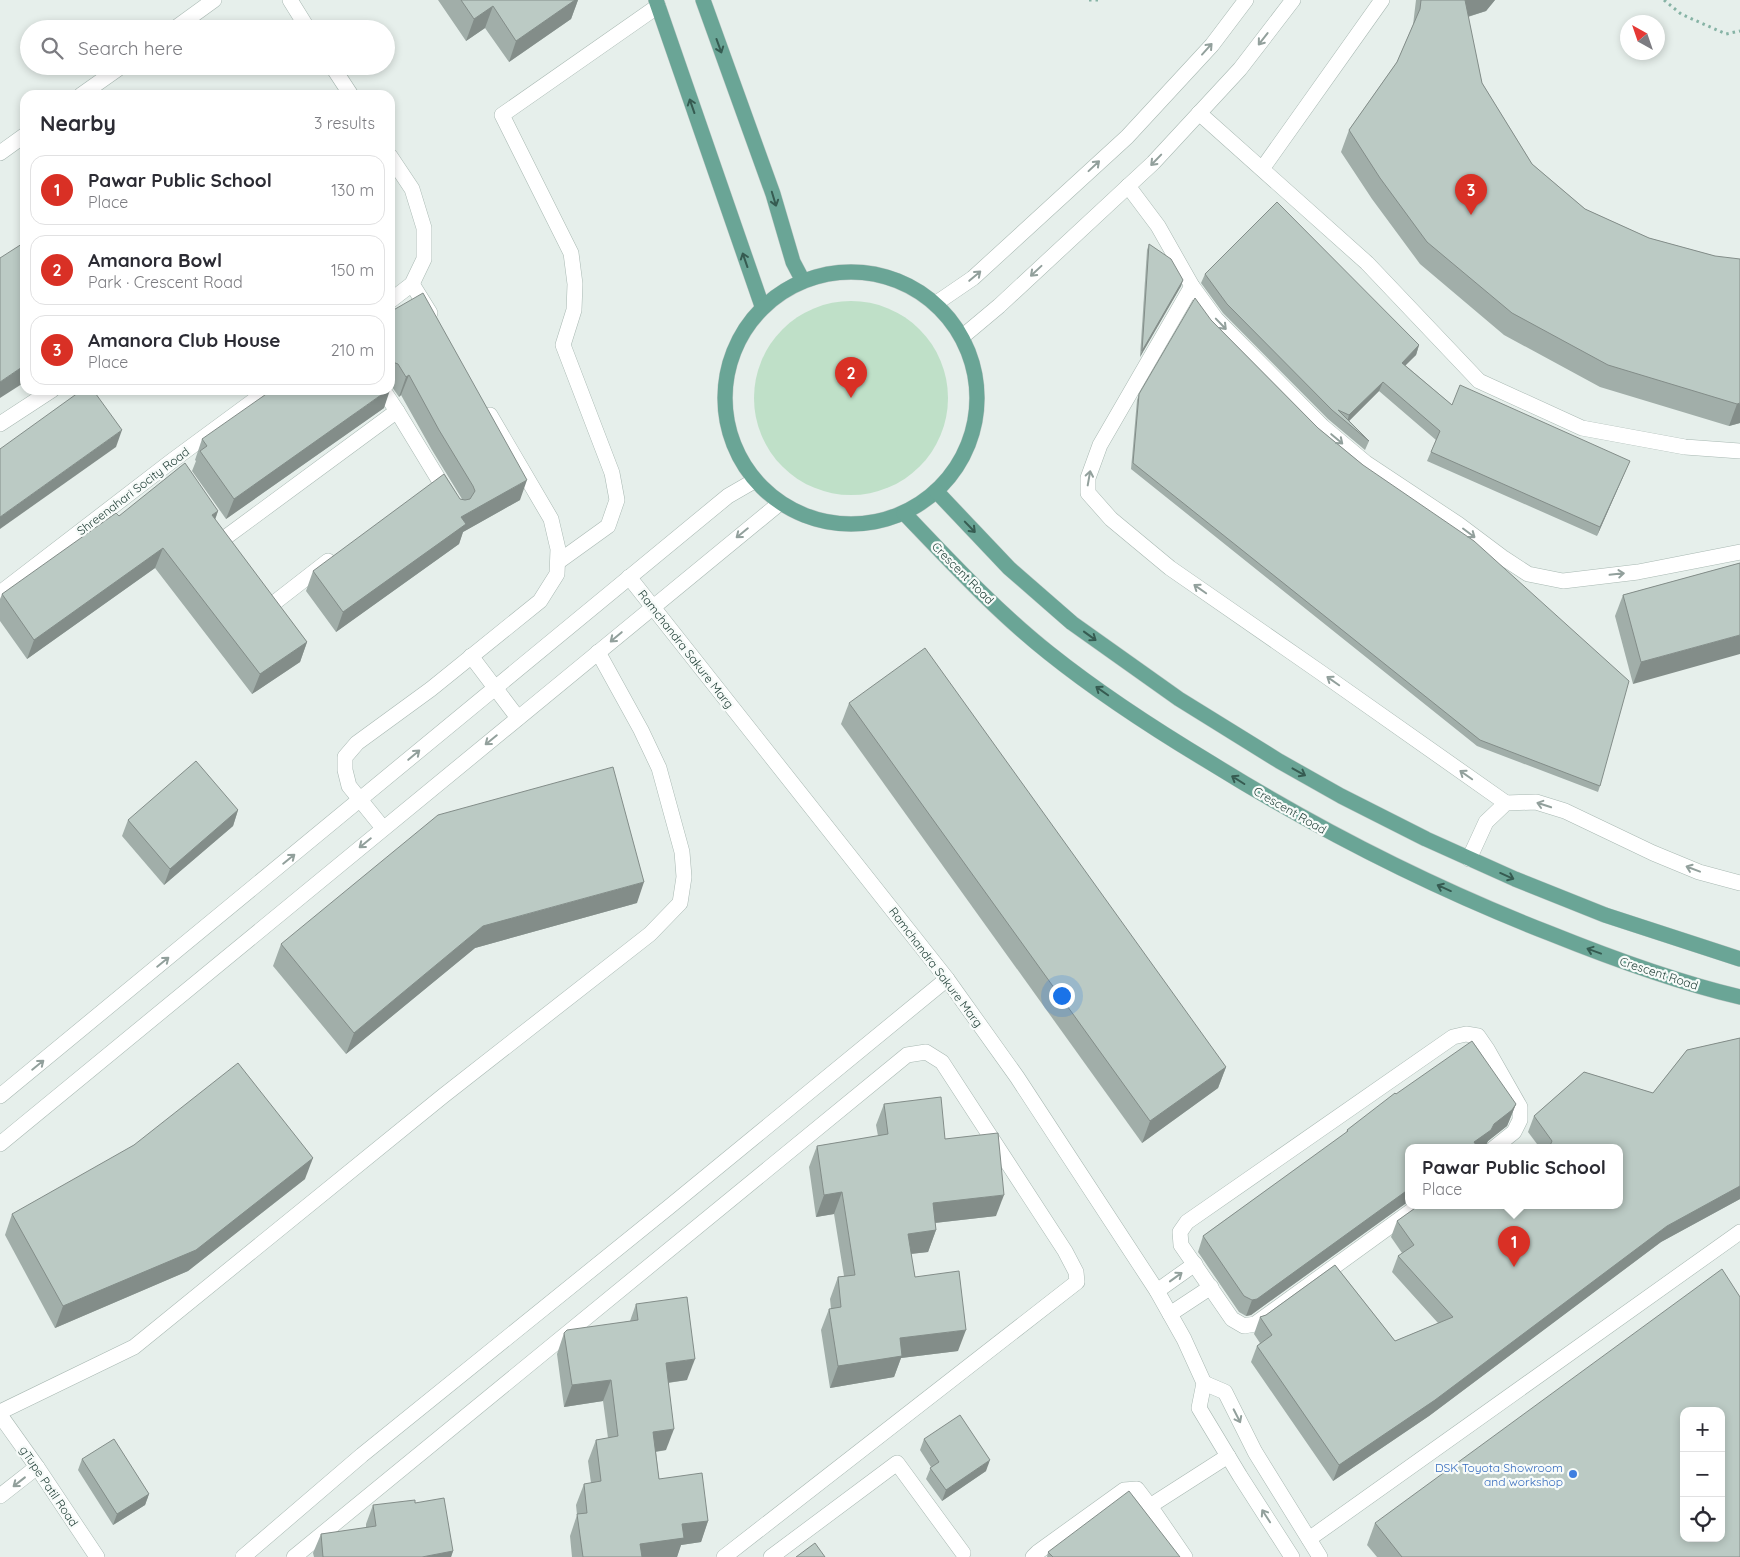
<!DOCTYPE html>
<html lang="en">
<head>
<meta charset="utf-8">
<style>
  body { margin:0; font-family:Quicksand,sans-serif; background:#f7f7f7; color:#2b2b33 }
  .controls { position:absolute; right:15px; bottom:15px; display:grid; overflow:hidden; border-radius:10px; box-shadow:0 2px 8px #0003 }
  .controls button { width:45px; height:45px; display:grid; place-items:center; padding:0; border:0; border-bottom:1px solid #e1e1e2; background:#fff; color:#2b2b33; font:25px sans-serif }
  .compass { position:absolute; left:1620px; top:15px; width:45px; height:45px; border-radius:50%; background:#fff; box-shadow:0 2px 8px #0003; rotate:320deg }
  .you { position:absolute; left:1061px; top:995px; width:18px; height:18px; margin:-12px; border:4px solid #fff; border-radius:50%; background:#1a73e8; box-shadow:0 0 0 8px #1a73e833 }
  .badge { display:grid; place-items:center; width:32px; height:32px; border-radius:50%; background:#d93025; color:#fff; font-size:16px; font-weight:700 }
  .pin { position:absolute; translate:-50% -41px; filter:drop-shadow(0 1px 2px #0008) }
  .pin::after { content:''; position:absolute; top:26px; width:18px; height:15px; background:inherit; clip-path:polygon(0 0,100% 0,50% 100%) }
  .popup { position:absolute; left:1405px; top:1144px; width:218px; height:65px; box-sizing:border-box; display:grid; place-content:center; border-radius:10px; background:#fff; filter:drop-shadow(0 1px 4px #0005); font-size:16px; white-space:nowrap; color:#7c7c81 }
  .popup b { font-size:19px; color:#2b2b33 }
  .popup::after { content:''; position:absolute; left:50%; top:100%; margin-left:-10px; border:10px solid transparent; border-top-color:#fff }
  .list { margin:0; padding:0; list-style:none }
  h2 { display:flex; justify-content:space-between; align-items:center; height:65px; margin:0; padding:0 20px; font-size:21px }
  h2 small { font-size:16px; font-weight:400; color:#7c7c81 }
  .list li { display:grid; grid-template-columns:32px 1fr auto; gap:15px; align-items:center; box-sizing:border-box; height:70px; margin:0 10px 10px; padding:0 10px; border:1px solid #e1e1e2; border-radius:15px }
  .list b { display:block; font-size:19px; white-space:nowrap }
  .list p { margin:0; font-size:16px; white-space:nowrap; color:#7c7c81 }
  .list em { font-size:16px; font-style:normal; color:#7c7c81 }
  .icon { flex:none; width:28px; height:28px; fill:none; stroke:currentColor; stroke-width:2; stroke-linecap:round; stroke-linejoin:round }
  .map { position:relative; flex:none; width:1740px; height:1557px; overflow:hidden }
  .search { position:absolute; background:#fff; box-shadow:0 2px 8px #0003; left:20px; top:20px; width:375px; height:55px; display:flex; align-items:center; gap:12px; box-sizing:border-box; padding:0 18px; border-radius:28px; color:#7c7c81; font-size:19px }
  .panel { position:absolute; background:#fff; box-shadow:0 2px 8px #0003; left:20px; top:90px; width:375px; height:305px; border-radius:15px }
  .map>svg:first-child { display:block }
</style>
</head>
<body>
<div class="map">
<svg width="1740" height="1557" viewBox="0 0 1740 1557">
  <rect width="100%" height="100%" fill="#e6efeb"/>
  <circle fill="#bfe0c8" cx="851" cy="398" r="97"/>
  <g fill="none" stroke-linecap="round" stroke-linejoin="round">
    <defs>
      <g id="minor">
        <path d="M290 0 308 29"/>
        <path d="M174 29 214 0"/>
        <path d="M332 66 351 95"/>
        <path d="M81 95 122 66"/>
        <path d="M1199 113 1367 263 1479 381 1582 428 1685 447 1740 451"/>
        <path d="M0 153 25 135"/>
        <path d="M390 156 412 189 424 228V259L412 284 390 301"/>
        <path d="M1262 169 1382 0"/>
        <path d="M1128 186 1158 226 1192 286 1216 319 1322 426 1366 463 1458 524 1502 557 1528 574 1563 581 1638 572 1740 552"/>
        <path d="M412 284 430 313"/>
        <path d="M1192 286 1100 445 1088 478V493L1111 519 1170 568 1320 672 1506 803"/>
        <path d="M935 304 973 278 1127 137 1212 45 1246 0"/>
        <path d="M962 337 999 306 1153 163 1240 69 1293 0"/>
        <path d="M397 411 448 495"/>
        <path d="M0 424 52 390"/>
        <path d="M226 537 397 411 383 390"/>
        <path d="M558 562 608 526 617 500 612 473 563 345 574 310 575 284 571 253 502 115 658 6"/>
        <path d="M629 577 947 979 1017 1077 1157 1291 1184 1339 1204 1383 1199 1408 1240 1476 1292 1557"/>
        <path d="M0 593 173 460 268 390"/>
        <path d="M274 603 328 561"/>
        <path d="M471 656 518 718"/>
        <path d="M383 828 349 786 345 770V757L357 743 431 689 540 601 557 574 558 549 551 519 490 415"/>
        <path d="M1469 859 1486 822 1506 803 1536 802 1565 811 1653 853 1699 872 1740 883"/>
        <path d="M0 1096 728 496 754 481"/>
        <path d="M0 1144 780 503"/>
        <path d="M1418 1206 1255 1324 1244 1326 1232 1319 1181 1245 1180 1232 1187 1222 1453 1037 1466 1034 1478 1036 1487 1049 1520 1107V1120L1514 1132 1494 1148"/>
        <path d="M1157 1291 1195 1264"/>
        <path d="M1170 1314 1211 1287"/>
        <path d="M1204 1383 1225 1392 1255 1452 1320 1557"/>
        <path d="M0 1412 134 1347 443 1096 650 934 680 903 684 877 682 852 659 768 641 730 598 652"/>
        <path d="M0 1415 37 1467 97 1557"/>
        <path d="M0 1496 37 1467"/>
        <path d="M1309 1539 1740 1232"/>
        <path d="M243 1557 362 1455 669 1207 947 979"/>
        <path d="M294 1557 907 1055 926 1052 942 1062 1065 1251 1076 1272 1077 1282 724 1557"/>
        <path d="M771 1557 897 1463 963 1553"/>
        <path d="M1033 1557 1038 1552 1124 1490 1137 1489 1150 1506"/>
        <path d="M1185 1557 1150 1506 1228 1456"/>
      </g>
      <g id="major">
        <path d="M656 0 762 306"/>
        <path d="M703 0 773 194 793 262 803 281"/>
        <circle cx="851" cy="398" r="126"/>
        <path d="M936 491 1009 568 1072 623 1179 699 1279 761 1341 796 1426 839 1515 879 1605 915 1740 959"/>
        <path d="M904 513C950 561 996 611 1049 653 1099 693 1156 730 1211 763 1319 830 1431 887 1549 933 1611 958 1676 982 1740 997"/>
      </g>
    </defs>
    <use href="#minor" stroke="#a8b8b2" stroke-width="16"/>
    <use href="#major" stroke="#c2cac8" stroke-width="16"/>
    <g stroke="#86b3a5" stroke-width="3" stroke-dasharray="2.5 4" stroke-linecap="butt">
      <path d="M1089 0H1100"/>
      <path d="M1664 0 1681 14 1726 34 1740 31"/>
    </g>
    <use href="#minor" stroke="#fff" stroke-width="15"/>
    <use href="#major" stroke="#6aa596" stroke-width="15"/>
  </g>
  <g fill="#a1aea9">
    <path d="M438 0H578L571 19 509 62 485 28 466 41Z"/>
    <path d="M1416 0H1495L1486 11 1468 17 1482 83 1532 164 1585 209 1649 238 1715 256 1740 423 1729 426 1600 387 1504 335 1420 264 1372 199 1341 152 1349 130 1397 62 1413 25Z"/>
    <path d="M1149 244 1183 280 1181 286 1140 357 1147 250Z"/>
    <path d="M1205 274 1419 345 1416 355 1405 365 1452 405 1626 470 1597 536 1427 461 1436 440 1379 391 1349 421 1369 441 1365 450 1328 419 1223 313 1201 283Z"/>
    <path d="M390 312 520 500 463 532 459 544 336 632 306 591 313 571 460 499H462L432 450 401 395 399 397 390 384Z"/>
    <path d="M1211 320 1318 428 1363 465 1600 786 1598 792 1477 746 1131 469 1137 400 1139 394Z"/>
    <path d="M384 408 226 519 192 471 196 461 195 460 202 439Z"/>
    <path d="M218 511 215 520 307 642 300 662 252 694 155 568 27 659 0 621V599L2 594 119 516Z"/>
    <path d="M1740 563 1633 684 1615 616 1623 595Z"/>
    <path d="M849 703 1226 1067 1218 1088 1142 1143 841 724Z"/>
    <path d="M238 810 233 826 164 885 122 836 128 820Z"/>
    <path d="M637 903 475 948 346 1054 273 966 281 944Z"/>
    <path d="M1740 1038V1199L1661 1242 1429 1416 1333 1481 1251 1362 1257 1346 1260 1343 1254 1334 1260 1317 1266 1315 1335 1265 1395 1341 1438 1323 1392 1272 1398 1256 1402 1253 1391 1237 1397 1221 1418 1206H1619V1148H1540L1528 1132 1534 1116 1584 1072 1653 1093 1687 1050Z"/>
    <path d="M1396 1094 1516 1104 1507 1126 1488 1141 1485 1147 1483 1148H1409V1201L1251 1315 1246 1316 1239 1312 1198 1252 1203 1236 1346 1133 1347 1130Z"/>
    <path d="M884 1104 945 1139 996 1216 935 1223 936 1230 928 1252 911 1254 915 1277 958 1351 901 1358 894 1377 830 1388 821 1330 829 1309H831L830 1299 838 1277 844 1276 834 1214 816 1217 809 1167 817 1146 878 1136 876 1125Z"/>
    <path d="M305 1179 188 1271 55 1328 5 1235 12 1214Z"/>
    <path d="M636 1304 687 1380 668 1383 666 1450 656 1452 659 1479 708 1521 701 1542 681 1545 677 1557H572L570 1536 577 1515 576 1505 584 1484 591 1483 588 1461 596 1440 608 1438 603 1401 564 1407 557 1354 564 1333 630 1321Z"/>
    <path d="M924 1439 986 1471 942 1501 926 1479 931 1467 920 1450Z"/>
    <path d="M82 1459 149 1494 145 1505 113 1525 78 1470Z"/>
    <path d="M415 1503 453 1551 451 1557H314L313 1553 321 1534 366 1528V1524L373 1505Z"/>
    <path d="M1375 1523 1740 1557H1377L1367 1545Z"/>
    <path d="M1048 1552 1180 1557H1047Z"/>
  </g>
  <g fill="#838d89">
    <path d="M575 0H578L571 19 509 62 516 41Z"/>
    <path d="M1464 0H1495L1486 11 1457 20Z"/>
    <path d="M493 6 485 28 466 41 474 19Z"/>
    <path d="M1183 280 1181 286 1140 357 1142 351Z"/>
    <path d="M1419 345 1416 355 1399 372 1402 363Z"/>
    <path d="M25 365V382L0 398V382Z"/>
    <path d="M409 375 401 395 399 397 406 377Z"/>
    <path d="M1383 382 1379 391 1347 423V422L1349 415Z"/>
    <path d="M388 390H390L384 408 226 519 234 499Z"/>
    <path d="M1740 403V423L1729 426 1737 404Z"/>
    <path d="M122 430 116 447 0 529V517Z"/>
    <path d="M1630 461 1626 470 1597 536 1600 527Z"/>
    <path d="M527 480 520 500 463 532 459 544 336 632 343 612 461 517Z"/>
    <path d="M218 511 211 530 212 515Z"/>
    <path d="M163 548 155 568 27 659 34 640Z"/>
    <path d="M1740 635V654L1633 684 1641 662Z"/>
    <path d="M307 642 300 662 252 694 260 674Z"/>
    <path d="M238 810 233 826 164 885 170 869Z"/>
    <path d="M644 882 637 903 475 948 346 1054 354 1033 483 926Z"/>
    <path d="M1226 1067 1218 1088 1142 1143 1150 1121Z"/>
    <path d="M1516 1104 1507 1126 1488 1141 1485 1147 1483 1148H1472L1474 1142Z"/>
    <path d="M313 1158 305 1179 188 1271 55 1328 63 1306Z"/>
    <path d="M1740 1186V1199L1661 1242 1429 1416 1333 1481 1339 1465 1667 1226Z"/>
    <path d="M1409 1189V1201L1251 1315 1246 1316 1252 1300Z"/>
    <path d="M842 1192 834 1214 816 1217 824 1195Z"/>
    <path d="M1004 1195 996 1216 925 1224 933 1203Z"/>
    <path d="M936 1230 928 1252 900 1255 908 1234Z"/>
    <path d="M966 1330 958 1351 901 1358 894 1377 830 1388 838 1366 900 1338Z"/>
    <path d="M695 1359 687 1380 658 1384 666 1363Z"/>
    <path d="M611 1380 603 1401 564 1407 572 1385Z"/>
    <path d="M674 1429 666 1450 645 1453 653 1432Z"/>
    <path d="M990 1460 986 1471 942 1501 946 1490Z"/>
    <path d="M149 1494 145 1505 113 1525 117 1514Z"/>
    <path d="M708 1521 701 1542 681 1545 677 1557H635L640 1544 682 1524Z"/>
    <path d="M453 1551 451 1557H422Z"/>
  </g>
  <g fill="#bbcac4" stroke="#838d89" fill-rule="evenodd">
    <path d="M461 0H575L516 41 493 6 474 19Z"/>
    <path d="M1421 0H1465L1482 83 1532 164 1585 209 1649 238 1715 256 1740 259V403L1737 404 1608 365 1512 313 1427 242 1380 178 1349 130 1397 62 1420 9Z"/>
    <path d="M1277 202 1419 345 1402 363 1452 405 1460 385 1630 461 1600 527 1431 452 1440 431 1383 382 1349 415 1338 410 1369 441 1332 410 1227 304 1205 274Z"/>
    <path d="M25 242V365L0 382V258Z"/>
    <path d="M1149 244 1171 259 1183 280 1142 351Z"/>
    <path d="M423 293 527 480 461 517 466 524 343 612 313 571 444 474 460 499 465 500 470 499 475 491 473 486 439 430 409 375 406 377 398 364 390 361V312Z"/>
    <path d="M1195 298 1211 320 1318 428 1363 465 1474 541 1629 681 1600 786 1480 740 1133 463 1139 394Z"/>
    <path d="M82 390H93L122 430 0 517V449Z"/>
    <path d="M272 390H388L234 499 200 451 207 446 202 439Z"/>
    <path d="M185 463 218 511 212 515 307 642 260 674 163 548 34 640 2 594 116 513 119 516Z"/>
    <path d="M1740 563V635L1641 662 1623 595Z"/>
    <path d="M925 648 1226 1067 1150 1121 849 703Z"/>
    <path d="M196 761 238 810 170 869 128 820Z"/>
    <path d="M613 767 644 882 483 926 354 1033 281 944 438 815Z"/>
    <path d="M1740 1038V1186L1667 1226 1435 1400 1339 1465 1257 1346 1272 1335 1260 1317 1266 1315 1335 1265 1395 1341 1453 1317 1398 1256 1414 1245 1397 1221 1418 1206H1619V1148H1549L1552 1141 1534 1116 1584 1072 1653 1093 1687 1050Z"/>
    <path d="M1472 1041 1516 1104 1512 1110 1494 1124 1491 1130 1474 1142 1478 1148H1409V1189L1257 1299 1252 1300 1244 1296 1203 1236 1348 1131 1347 1130 1395 1093 1396 1094Z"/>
    <path d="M238 1063 313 1158 196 1250 63 1306 12 1214 134 1145Z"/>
    <path d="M941 1097 945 1139 998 1133 1004 1195 933 1203 936 1230 908 1234 915 1277 959 1271 966 1330 900 1338 902 1356 838 1366 829 1309 841 1307 838 1277 855 1275 842 1192 824 1195 817 1146 888 1134 884 1104Z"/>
    <path d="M1722 1269 1740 1297V1557H1402L1375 1523ZM1684 1411H1721V1538H1684Z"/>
    <path d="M687 1297 695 1359 666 1363 674 1429 653 1432 659 1479 702 1473 708 1521 682 1524 684 1538 640 1544 642 1557H583L577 1514 587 1513 584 1484 601 1481 596 1440 618 1436 611 1380 572 1385 564 1333 567 1330 638 1320 636 1304Z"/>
    <path d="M960 1415 990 1460 946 1490 930 1468 939 1462 924 1439Z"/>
    <path d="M114 1439 149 1494 117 1514 82 1459Z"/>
    <path d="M1129 1491 1180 1557H1053L1048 1552Z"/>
    <path d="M444 1498 453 1551 422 1557H323L321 1534 376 1526 373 1505 415 1500V1503Z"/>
    <path d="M815 1543 825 1557H796Z"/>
  </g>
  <defs><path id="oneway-shaft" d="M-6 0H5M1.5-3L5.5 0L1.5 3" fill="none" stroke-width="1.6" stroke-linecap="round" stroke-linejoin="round" transform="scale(1.25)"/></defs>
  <g stroke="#92a09c">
    <use href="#oneway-shaft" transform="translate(1263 39) rotate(128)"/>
    <use href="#oneway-shaft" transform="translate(1207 49) rotate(-48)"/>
    <use href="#oneway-shaft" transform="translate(1156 160) rotate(134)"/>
    <use href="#oneway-shaft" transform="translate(1094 166) rotate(-43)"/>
    <use href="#oneway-shaft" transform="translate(1036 271) rotate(137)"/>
    <use href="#oneway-shaft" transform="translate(975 276) rotate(-40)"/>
    <use href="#oneway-shaft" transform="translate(1221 324) rotate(46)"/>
    <use href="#oneway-shaft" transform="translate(1337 439) rotate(40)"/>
    <use href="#oneway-shaft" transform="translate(1089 478) rotate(-80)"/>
    <use href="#oneway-shaft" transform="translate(742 533) rotate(141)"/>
    <use href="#oneway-shaft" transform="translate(1469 533) rotate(37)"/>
    <use href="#oneway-shaft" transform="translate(1617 574) rotate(-6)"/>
    <use href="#oneway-shaft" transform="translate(1200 589) rotate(-145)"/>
    <use href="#oneway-shaft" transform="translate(616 637) rotate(140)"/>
    <use href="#oneway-shaft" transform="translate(1333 681) rotate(-145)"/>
    <use href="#oneway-shaft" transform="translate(491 740) rotate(141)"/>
    <use href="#oneway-shaft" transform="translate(414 755) rotate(-40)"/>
    <use href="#oneway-shaft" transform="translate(1466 775) rotate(-145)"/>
    <use href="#oneway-shaft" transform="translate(1544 805) rotate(-162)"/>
    <use href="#oneway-shaft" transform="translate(365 843) rotate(141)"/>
    <use href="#oneway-shaft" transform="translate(289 859) rotate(-39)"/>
    <use href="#oneway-shaft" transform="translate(1693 869) rotate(-159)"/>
    <use href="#oneway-shaft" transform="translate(163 962) rotate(-39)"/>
    <use href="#oneway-shaft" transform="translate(38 1065) rotate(-39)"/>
    <use href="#oneway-shaft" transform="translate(1176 1277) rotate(-36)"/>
    <use href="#oneway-shaft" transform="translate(1237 1416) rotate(63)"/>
    <use href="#oneway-shaft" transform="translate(19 1482) rotate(142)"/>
    <use href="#oneway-shaft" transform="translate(1266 1516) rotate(-123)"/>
  </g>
  <g stroke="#365b51">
    <use href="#oneway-shaft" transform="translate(719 46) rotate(70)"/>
    <use href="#oneway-shaft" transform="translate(692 106) rotate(-109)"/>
    <use href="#oneway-shaft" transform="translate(774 199) rotate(73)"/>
    <use href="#oneway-shaft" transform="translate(745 260) rotate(-109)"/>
    <use href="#oneway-shaft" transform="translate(970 527) rotate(46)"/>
    <use href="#oneway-shaft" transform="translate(1090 636) rotate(36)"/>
    <use href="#oneway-shaft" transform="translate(1102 691) rotate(-145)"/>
    <use href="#oneway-shaft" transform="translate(1299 772) rotate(29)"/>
    <use href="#oneway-shaft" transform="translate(1238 780) rotate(-148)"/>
    <use href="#oneway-shaft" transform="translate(1507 876) rotate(24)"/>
    <use href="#oneway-shaft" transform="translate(1444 888) rotate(-156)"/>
    <use href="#oneway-shaft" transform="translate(1594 951) rotate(-160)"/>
  </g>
  <circle fill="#3f7fe0" stroke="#f7fbf9" stroke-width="2" cx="1573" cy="1474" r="5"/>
  <g text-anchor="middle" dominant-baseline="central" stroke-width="4.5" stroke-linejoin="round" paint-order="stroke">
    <g font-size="12" fill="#24423a" stroke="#f7fbf9">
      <text transform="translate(133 491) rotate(-37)">Shreenahari Socity Road</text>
      <text transform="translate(963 573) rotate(45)">Crescent Road</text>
      <text transform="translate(686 649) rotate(52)">Ramchandra Sakure Marg</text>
      <text transform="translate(1290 810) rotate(30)">Crescent Road</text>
      <text transform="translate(936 967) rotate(53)">Ramchandra Sakure Marg</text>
      <text transform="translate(1659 973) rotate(18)">Crescent Road</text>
      <text transform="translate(49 1486) rotate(56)">gTupe Patil Road</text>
    </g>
    <g font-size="12" fill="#366cbe" stroke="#f7fbf9" text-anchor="end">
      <text x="1563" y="1467">DSK Toyota Showroom<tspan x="1563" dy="14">and workshop</tspan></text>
    </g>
  </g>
</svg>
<div class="controls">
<button>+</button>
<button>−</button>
<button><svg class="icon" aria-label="locate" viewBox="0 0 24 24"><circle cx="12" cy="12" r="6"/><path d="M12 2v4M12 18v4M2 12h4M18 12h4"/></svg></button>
</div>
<svg class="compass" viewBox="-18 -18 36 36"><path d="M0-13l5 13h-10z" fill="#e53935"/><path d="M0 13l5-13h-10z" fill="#7c7c81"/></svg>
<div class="you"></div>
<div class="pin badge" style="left:1514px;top:1267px">1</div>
<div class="popup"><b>Pawar Public School</b>Place</div>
<div class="pin badge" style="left:851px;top:398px">2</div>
<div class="pin badge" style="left:1471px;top:215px">3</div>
<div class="search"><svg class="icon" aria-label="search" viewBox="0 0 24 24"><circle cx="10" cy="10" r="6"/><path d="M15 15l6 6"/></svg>Search here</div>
<section class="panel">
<h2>Nearby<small>3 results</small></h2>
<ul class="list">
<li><span class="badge">1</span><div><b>Pawar Public School</b><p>Place</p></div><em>130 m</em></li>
<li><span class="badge">2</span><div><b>Amanora Bowl</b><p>Park · Crescent Road</p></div><em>150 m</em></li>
<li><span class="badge">3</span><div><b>Amanora Club House</b><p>Place</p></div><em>210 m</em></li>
</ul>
</section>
</div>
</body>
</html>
